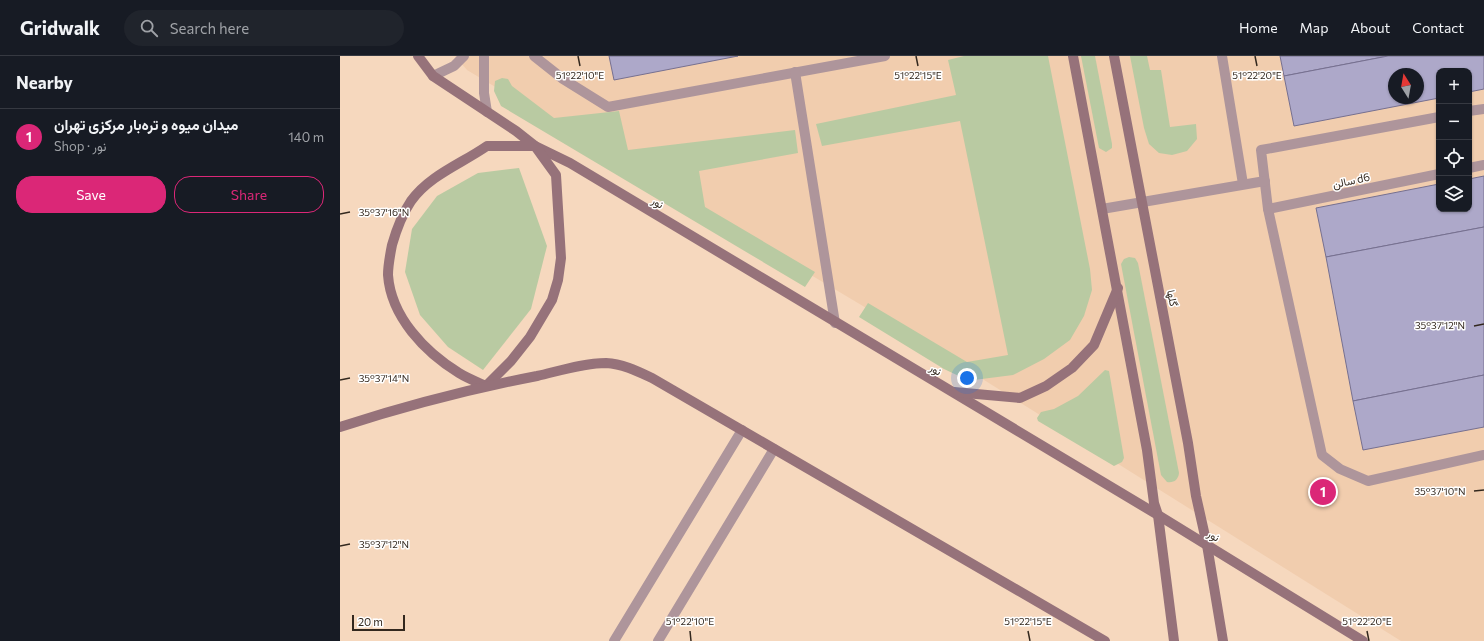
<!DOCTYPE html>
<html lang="en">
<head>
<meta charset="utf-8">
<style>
  body { margin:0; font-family:Commissioner,Vazirmatn,sans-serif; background:#20242c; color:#f1f3f6 }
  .controls { position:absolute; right:12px; top:12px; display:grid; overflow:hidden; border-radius:8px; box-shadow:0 1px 3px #0004 }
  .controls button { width:36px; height:36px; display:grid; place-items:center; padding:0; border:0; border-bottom:1px solid #363941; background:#171b24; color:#f1f3f6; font:20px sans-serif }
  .compass { position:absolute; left:1048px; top:12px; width:36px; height:36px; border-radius:50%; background:#171b24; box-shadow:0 1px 3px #0004; rotate:349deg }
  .scale { position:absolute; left:12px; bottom:10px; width:53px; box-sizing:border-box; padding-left:4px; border:2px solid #33281e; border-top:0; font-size:11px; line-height:14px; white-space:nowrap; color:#33281e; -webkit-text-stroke:3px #fff; paint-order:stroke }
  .you { position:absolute; left:627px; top:322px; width:14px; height:14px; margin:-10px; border:3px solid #fff; border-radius:50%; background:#1a73e8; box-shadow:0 0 0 6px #1a73e833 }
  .badge { display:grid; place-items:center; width:26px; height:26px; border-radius:50%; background:#db2777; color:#fff; font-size:13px; font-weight:700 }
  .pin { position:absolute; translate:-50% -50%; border:2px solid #fff; box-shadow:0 1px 4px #0006 }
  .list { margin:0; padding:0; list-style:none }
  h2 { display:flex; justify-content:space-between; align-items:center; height:52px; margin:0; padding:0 16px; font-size:17px }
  h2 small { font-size:13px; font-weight:400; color:#9ea1a6 }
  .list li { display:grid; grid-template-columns:26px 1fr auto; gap:12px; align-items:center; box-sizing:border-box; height:56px; padding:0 16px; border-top:1px solid #363941 }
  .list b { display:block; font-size:15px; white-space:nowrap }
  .list p { margin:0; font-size:13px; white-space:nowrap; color:#9ea1a6 }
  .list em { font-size:13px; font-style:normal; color:#9ea1a6 }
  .actions { display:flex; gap:8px; padding:12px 16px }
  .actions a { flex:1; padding:9px 0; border:1px solid #db2777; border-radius:16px; text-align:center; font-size:14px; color:#db2777 }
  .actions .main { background:#db2777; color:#fff }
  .icon { flex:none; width:22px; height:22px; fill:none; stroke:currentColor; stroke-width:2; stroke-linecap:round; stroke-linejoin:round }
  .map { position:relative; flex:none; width:1144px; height:585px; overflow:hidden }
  header { display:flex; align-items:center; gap:24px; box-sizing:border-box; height:56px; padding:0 20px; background:#171b24; border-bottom:1px solid #363941 }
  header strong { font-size:19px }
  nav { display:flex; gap:22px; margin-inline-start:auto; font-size:14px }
  .search { width:280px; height:36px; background:#20242c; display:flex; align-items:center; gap:10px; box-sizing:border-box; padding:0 14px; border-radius:22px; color:#9ea1a6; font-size:15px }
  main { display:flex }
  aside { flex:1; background:#171b24 }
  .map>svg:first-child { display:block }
</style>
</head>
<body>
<header>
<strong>Gridwalk</strong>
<div class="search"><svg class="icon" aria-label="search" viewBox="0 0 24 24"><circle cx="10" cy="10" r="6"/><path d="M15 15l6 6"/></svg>Search here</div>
<nav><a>Home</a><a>Map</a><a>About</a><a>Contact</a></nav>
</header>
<main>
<aside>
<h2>Nearby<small></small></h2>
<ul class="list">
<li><span class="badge">1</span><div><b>میدان میوه و تره‌بار مرکزی تهران</b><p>Shop · نور</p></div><em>140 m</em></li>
</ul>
<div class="actions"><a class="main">Save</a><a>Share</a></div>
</aside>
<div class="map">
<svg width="1144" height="585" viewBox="0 0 1144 585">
  <rect width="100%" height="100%" fill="#f6d8be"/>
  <path fill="#f1cdae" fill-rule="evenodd" d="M115 0H1144V585H1061L585 287 127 14ZM1099 15H1129V153H1099ZM1054 18H1078V42H1054Z"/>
  <g fill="#b9caa2">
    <path d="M624 0H708L750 213 752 234 744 260 730 284 704 303 673 319 634 324 623 322 604 313 519 261 528 247 627 306 668 299 620 65 482 90 476 68 616 39 608 4Z"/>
    <path d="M741 0H755L772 88V92L766 96 759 92Z"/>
    <path d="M790 0H807L810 14H821L830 71 856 68 857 83 847 95 832 99 819 97 809 88 804 72Z"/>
    <path d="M162 22 168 23 172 30 214 62 279 55 288 94 455 74 458 97 359 115 365 151 475 216 465 231 161 50 154 35 155 25Z"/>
    <path d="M179 112 207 190 191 253 143 314 108 291 80 259 65 216 72 173 97 140 138 117Z"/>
    <path d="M789 201 795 202 798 207 839 417C838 424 834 427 827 426L821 419 781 208 784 203Z"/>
    <path d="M765 314 769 315 784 402 782 406 774 410 698 365 697 362 701 356 714 353 738 340Z"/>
  </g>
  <g fill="#ada8c9" stroke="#767090" fill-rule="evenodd">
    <path d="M269 0H398L274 24Z"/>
    <path d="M940 0H1048L944 20Z"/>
    <path d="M1048 0H1144V33L1129 36V15H1099V42L954 70 944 20ZM1054 18H1078V42H1054Z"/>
    <path d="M1144 120V171L986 201 976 152 1099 128V153H1129V123Z"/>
    <path d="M1144 171V319L1013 345 986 201Z"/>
    <path d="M1144 319V371L1023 394 1013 345Z"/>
  </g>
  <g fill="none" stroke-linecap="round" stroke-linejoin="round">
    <g stroke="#ae959b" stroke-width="10">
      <path d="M144 0V37L147 56"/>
      <path d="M194 0 223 23 268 51 545 0"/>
      <path d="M882 0 903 128"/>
      <path d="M455 16 495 267"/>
      <path d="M93 20 114 10 124 0"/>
      <path d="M1129 55 1144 53"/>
      <path d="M1099 61 921 94 928 153 982 399 1000 413 1028 425 1144 399"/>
      <path d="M1129 112 1144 109"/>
      <path d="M762 153 925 125"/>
      <path d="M928 153 1099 118"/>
    </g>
    <g stroke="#ae959b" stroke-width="10">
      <path d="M274 585 402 374"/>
      <path d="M318 585 434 393"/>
    </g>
    <g stroke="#96727a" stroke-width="10">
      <path d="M78 0 93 20 176 75 195 90 230 107 818 459 1023 585"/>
      <path d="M733 0 807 394 814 447 818 459 834 585"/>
      <path d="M774 0 848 387 856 440 867 489 883 585"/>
      <path d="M147 90H195L216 119 221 202 218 224 212 244 190 281 171 305 146 330C137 326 127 322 119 317 85 296 51 261 48 219 48 210 50 199 52 189 56 175 63 157 71 145 90 119 121 108 147 90Z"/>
      <path d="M614 336 680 342 706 330 732 312 754 289 778 232"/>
      <path d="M0 371C65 350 130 333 197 320 219 315 243 307 266 307 283 308 297 315 312 322L765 585"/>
    </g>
  </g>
  <path fill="none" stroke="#33281e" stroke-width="1.5" d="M238 0 240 10M576 0 578 10M915 0 917 10M0 158 10 156M1134 270 1144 268M0 324 10 322M1134 435 1144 434M0 490 10 488M350 575 351 585M688 575 690 585M1027 575 1029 585"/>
  <g text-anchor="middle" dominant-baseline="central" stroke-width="3" stroke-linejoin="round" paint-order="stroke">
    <g font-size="11" fill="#33281e" stroke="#fff">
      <text transform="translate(1011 124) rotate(-12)">سالن d6</text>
      <text transform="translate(318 146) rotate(31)">نور</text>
      <text transform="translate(833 242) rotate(79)">گلها</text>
      <text transform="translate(596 313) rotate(31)">نور</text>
      <text transform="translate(874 479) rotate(32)">نور</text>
    </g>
  </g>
  <g font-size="10" text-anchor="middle" fill="#33281e" stroke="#fff" stroke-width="3" stroke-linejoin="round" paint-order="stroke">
    <text x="240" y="23">51°22'10"E</text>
    <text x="578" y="23">51°22'15"E</text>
    <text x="917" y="23">51°22'20"E</text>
    <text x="44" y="160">35°37'16"N</text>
    <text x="1100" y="273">35°37'12"N</text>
    <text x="44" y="326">35°37'14"N</text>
    <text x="1100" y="439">35°37'10"N</text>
    <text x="44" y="492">35°37'12"N</text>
    <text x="350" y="569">51°22'10"E</text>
    <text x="688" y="569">51°22'15"E</text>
    <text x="1027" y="569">51°22'20"E</text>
  </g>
</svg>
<div class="controls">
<button>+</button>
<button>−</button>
<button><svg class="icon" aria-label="locate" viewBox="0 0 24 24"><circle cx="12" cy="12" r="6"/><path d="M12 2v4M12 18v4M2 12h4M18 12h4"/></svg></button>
<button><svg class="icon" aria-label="layers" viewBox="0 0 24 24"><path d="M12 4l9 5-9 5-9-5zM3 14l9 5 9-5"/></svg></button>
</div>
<svg class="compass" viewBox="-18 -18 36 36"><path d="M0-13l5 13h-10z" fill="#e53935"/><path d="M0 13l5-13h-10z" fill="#9ea1a6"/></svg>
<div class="scale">20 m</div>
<div class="you"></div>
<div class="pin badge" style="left:983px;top:436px">1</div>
</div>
</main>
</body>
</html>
